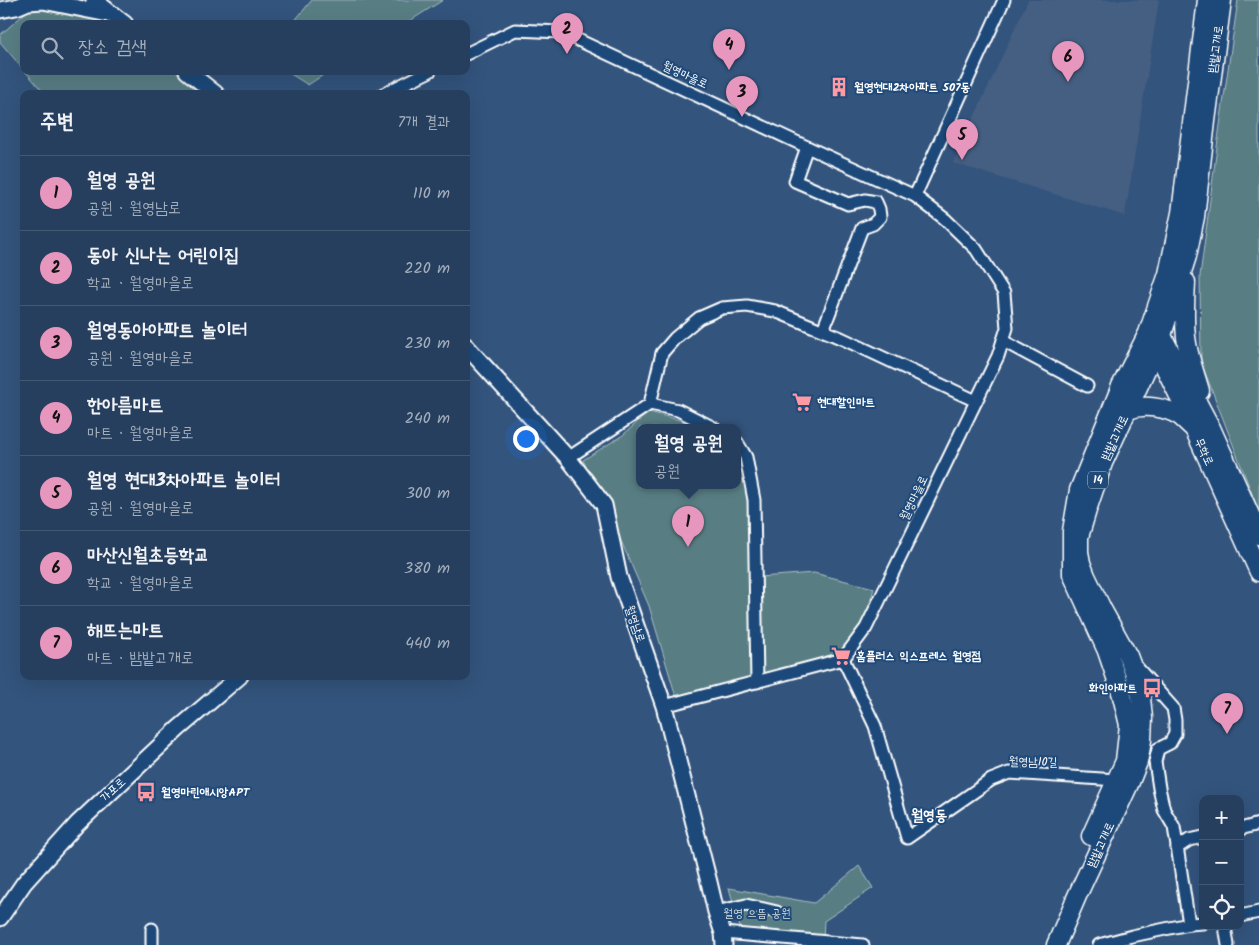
<!DOCTYPE html>
<html lang="ko">
<head>
<meta charset="utf-8">
<style>
  body { margin:0; font-family:Kalam,"Poor Story",sans-serif; background:#2e4664; color:#f1f3f6 }
  .controls { position:absolute; right:15px; bottom:15px; display:grid; overflow:hidden; border-radius:10px; box-shadow:0 5px 20px #0002 }
  .controls button { width:45px; height:45px; display:grid; place-items:center; padding:0; border:0; border-bottom:1px solid #425873; background:#263f5e; color:#f1f3f6; font:25px sans-serif }
  .you { position:absolute; left:525px; top:438px; width:18px; height:18px; margin:-12px; border:4px solid #fff; border-radius:50%; background:#1a73e8; box-shadow:0 0 0 8px #1a73e833 }
  .badge { display:grid; place-items:center; width:32px; height:32px; border-radius:50%; background:#e797bd; color:#111; font-size:16px; font-weight:700 }
  .pin { position:absolute; translate:-50% -41px; filter:drop-shadow(0 1px 2px #0008) }
  .pin::after { content:''; position:absolute; top:26px; width:18px; height:15px; background:inherit; clip-path:polygon(0 0,100% 0,50% 100%) }
  .popup { position:absolute; left:636px; top:424px; width:105px; height:65px; box-sizing:border-box; display:grid; place-content:center; border-radius:10px; background:#263f5e; filter:drop-shadow(0 1px 4px #0005); font-size:16px; white-space:nowrap; color:#a4afbc }
  .popup b { font-size:19px; color:#f1f3f6 }
  .popup::after { content:''; position:absolute; left:50%; top:100%; margin-left:-10px; border:10px solid transparent; border-top-color:#263f5e }
  .list { margin:0; padding:0; list-style:none }
  h2 { display:flex; justify-content:space-between; align-items:center; height:65px; margin:0; padding:0 20px; font-size:21px }
  h2 small { font-size:16px; font-weight:400; color:#a4afbc }
  .list li { display:grid; grid-template-columns:32px 1fr auto; gap:15px; align-items:center; box-sizing:border-box; height:75px; padding:0 20px; border-top:1px solid #425873 }
  .list b { display:block; font-size:19px; white-space:nowrap }
  .list p { margin:0; font-size:16px; white-space:nowrap; color:#a4afbc }
  .list em { font-size:16px; font-style:normal; color:#a4afbc }
  .icon { flex:none; width:28px; height:28px; fill:none; stroke:currentColor; stroke-width:2; stroke-linecap:round; stroke-linejoin:round }
  .map { position:relative; flex:none; width:1259px; height:945px; overflow:hidden }
  .search { position:absolute; background:#263f5e; box-shadow:0 5px 20px #0002; left:20px; top:20px; width:450px; height:55px; display:flex; align-items:center; gap:12px; box-sizing:border-box; padding:0 18px; border-radius:10px; color:#a4afbc; font-size:19px }
  .panel { position:absolute; background:#263f5e; box-shadow:0 5px 20px #0002; left:20px; top:90px; width:450px; height:590px; border-radius:10px }
  .map>svg:first-child { display:block }
</style>
</head>
<body>
<div class="map">
<svg width="1259" height="945" viewBox="0 0 1259 945">
  <rect width="100%" height="100%" fill="#33547d"/>
  <filter id="ink" filterUnits="userSpaceOnUse"><feTurbulence type="fractalNoise" baseFrequency=".02" numOctaves="2"/><feDisplacementMap in="SourceGraphic" scale="10" xChannelSelector="R" yChannelSelector="G"/><feConvolveMatrix kernelMatrix="1 2 1 2 8 2 1 2 1" color-interpolation-filters="sRGB"/></filter>
  <g filter="url(#ink)">
    <path fill="#455e82" d="M1028 0H1159L1125 216 953 163Z"/>
    <g fill="#587e84" stroke="#acbec2">
      <path d="M312 0H443L405 24H292Z"/>
      <path d="M1238 0H1259V512L1201 362 1200 276 1219 132Z"/>
      <path d="M90 6 113 24H24V70L0 42V35L32 7Z"/>
      <path d="M25 71H175L204 94H45Z"/>
      <path d="M286 71H329L308 85Z"/>
      <path d="M649 412 702 426 707 428H639V486H737V452L744 469 755 573 752 677 677 700 649 606 612 520 583 460 623 435Z"/>
      <path d="M814 573 874 588 864 625 836 656 761 678 760 577Z"/>
      <path d="M859 866 873 888 824 921 823 940 741 931 729 888 814 903Z"/>
    </g>
    <g fill="none" stroke-linecap="round" stroke-linejoin="round">
      <defs>
        <g id="street">
          <path d="M466 54 515 30 561 32 807 147 915 196 945 219 976 249 1004 293 1007 328 998 356 866 628 843 659 664 706"/>
          <path d="M383 94 430 71"/>
          <path d="M807 147 795 181 848 204 865 200 876 202 879 209 880 217 873 224 862 228 823 330"/>
          <path d="M915 196 1004 0"/>
          <path d="M1003 341 1087 386"/>
          <path d="M650 404 678 410 714 428"/>
          <path d="M737 442 746 457 754 500 757 682"/>
          <path d="M568 458 650 404 662 353 675 338 699 318 722 308 747 306 775 311 841 338 976 401"/>
          <path d="M843 659 875 726 907 838 991 780 1009 773 1117 780"/>
          <path d="M1240 829 1259 824"/>
          <path d="M1177 848 1189 840 1203 837"/>
          <path d="M716 912 746 905 777 912"/>
          <path d="M1240 916 1259 912"/>
          <path d="M1189 924 1203 923"/>
          <path d="M1225 926 1228 945"/>
          <path d="M723 933 863 945"/>
          <path d="M152 945V929"/>
          <path d="M1099 945 1132 936 1189 924 1174 827 1164 810 1159 788 1155 762 1158 749 1170 743 1175 734V720L1173 708 1134 664"/>
        </g>
        <g id="secondary">
          <path d="M94 0 125 24"/>
          <path d="M0 10 16 7 28 2 43 1 113 15"/>
          <path d="M187 71 216 94"/>
          <path d="M466 346 568 458 604 505 619 577 664 706 709 882 716 912 723 933 724 945"/>
          <path d="M0 918 24 883 77 824 178 729 240 676"/>
        </g>
        <g id="primary">
          <path d="M1186 282C1185 300 1184 319 1186 337 1188 356 1195 373 1200 391"/>
          <path d="M1162 336 1211 428 1259 535"/>
          <path d="M1152 341 1180 398 1259 572"/>
          <path d="M1128 410C1144 404 1165 407 1180 416 1184 419 1188 424 1192 427"/>
          <path d="M1091 836 1125 761 1129 725 1121 692 1107 651 1072 574V531L1079 490 1121 386 1148 333 1168 274 1181 213 1207 0"/>
          <path d="M1056 945 1077 896 1130 782 1138 762 1140 752 1142 740 1143 718 1141 698 1138 683 1128 656 1102 609 1086 576 1081 563 1079 552V537L1088 507 1103 463 1162 335 1187 256 1195 217 1206 121 1222 0"/>
        </g>
      </defs>
      <use href="#street" stroke="#fff" stroke-width="15"/>
      <use href="#secondary" stroke="#fff" stroke-width="19"/>
      <use href="#primary" stroke="#fff" stroke-width="21"/>
      <use href="#street" stroke="#1f4a7a" stroke-width="11"/>
      <use href="#secondary" stroke="#1f4a7a" stroke-width="15"/>
      <use href="#primary" stroke="#1f4a7a" stroke-width="18"/>
    </g>
  </g>
  <defs>
    <symbol id="building-bare" viewBox="-9 -9 18 18"><path d="M-4-6H4V6H1V3H-1V6H-4ZM-2.5-4.3h1.7v1.8h-1.7ZM.8-4.3h1.7v1.8H.8ZM-2.5-1h1.7V.8h-1.7ZM.8-1h1.7V.8H.8Z" fill="#ff9aa2" stroke="#1f4a7a" stroke-width="2.5" paint-order="stroke"/></symbol>
    <symbol id="supermarket-bare" viewBox="-9 -9 18 18"><path d="M-6-5.5h2.5l.6 2H6L4.5 2H-2.5L-4.4-4H-6ZM-1.5 3.2a1.3 1.3 0 1 0 .1 0ZM3 3.2a1.3 1.3 0 1 0 .1 0Z" fill="#ff9aa2" stroke="#1f4a7a" stroke-width="2.5" paint-order="stroke"/></symbol>
    <symbol id="bus-bare" viewBox="-9 -9 18 18"><path d="M-5-6H5V4H4V6H2V4H-2V6H-4V4H-5ZM-3.5-4V0h7V-4ZM-3.5 1.2v1.5H-2V1.2ZM2 1.2v1.5H3.5V1.2Z" fill="#ff9aa2" stroke="#1f4a7a" stroke-width="2.5" paint-order="stroke"/></symbol>
  </defs>
  <g fill-rule="evenodd">
    <use href="#building-bare" x="825" y="73" width="28" height="28"/>
    <use href="#supermarket-bare" x="788" y="388" width="28" height="28"/>
    <use href="#supermarket-bare" x="827" y="642" width="28" height="28"/>
    <use href="#bus-bare" x="1138" y="674" width="28" height="28"/>
    <use href="#bus-bare" x="132" y="778" width="28" height="28"/>
  </g>
  <g text-anchor="middle" dominant-baseline="central" stroke-width="4" stroke-linejoin="round" paint-order="stroke">
    <rect fill="#1f4a7a" stroke="#bcc9d7" stroke-width="1" x="1088" y="471.5" width="20" height="17" rx="4"/>
    <g font-size="11" font-weight="bold" fill="#fff">
      <text x="1098" y="480">14</text>
    </g>
    <g font-size="12" fill="#fff" stroke="#1f4a7a">
      <text transform="translate(1216 49) rotate(-82)">밤밭고개로</text>
      <text transform="translate(685 75) rotate(25)">월영마을로</text>
      <text transform="translate(1115 438) rotate(-65)">밤밭고개로</text>
      <text transform="translate(1204 452) rotate(65)">무학로</text>
      <text transform="translate(914 498) rotate(-64)">월영마을로</text>
      <text transform="translate(635 624) rotate(71)">월영남로</text>
      <text transform="translate(1033 762) rotate(1)">월영남10길</text>
      <text transform="translate(113 790) rotate(-43)">가포로</text>
      <text transform="translate(1101 845) rotate(-65)">밤밭고개로</text>
    </g>
    <g font-size="12" font-weight="bold" fill="#fff" stroke="#1f4a7a" text-anchor="start">
      <text x="854" y="87">월영현대2차아파트 507동</text>
      <text x="817" y="402">현대할인마트</text>
      <text x="856" y="656">홈플러스 익스프레스 월영점</text>
      <text x="1137" y="688" text-anchor="end">화인아파트</text>
      <text x="161" y="792">월영마린애시앙APT</text>
    </g>
    <g font-size="12" fill="#d5dfe0" stroke="#1f4a7a">
      <text x="757" y="913">월영 으뜸 공원</text>
    </g>
    <g font-size="15" font-weight="bold" fill="#fff" stroke="#1f4a7a">
      <text x="929" y="816">월영동</text>
    </g>
  </g>
</svg>
<div class="controls">
<button>+</button>
<button>−</button>
<button><svg class="icon" aria-label="locate" viewBox="0 0 24 24"><circle cx="12" cy="12" r="6"/><path d="M12 2v4M12 18v4M2 12h4M18 12h4"/></svg></button>
</div>
<div class="you"></div>
<div class="pin badge" style="left:688px;top:547px">1</div>
<div class="popup"><b>월영 공원</b>공원</div>
<div class="pin badge" style="left:567px;top:54px">2</div>
<div class="pin badge" style="left:742px;top:117px">3</div>
<div class="pin badge" style="left:729px;top:70px">4</div>
<div class="pin badge" style="left:962px;top:160px">5</div>
<div class="pin badge" style="left:1068px;top:82px">6</div>
<div class="pin badge" style="left:1227px;top:734px">7</div>
<div class="search"><svg class="icon" aria-label="search" viewBox="0 0 24 24"><circle cx="10" cy="10" r="6"/><path d="M15 15l6 6"/></svg>장소 검색</div>
<section class="panel">
<h2>주변<small>7개 결과</small></h2>
<ul class="list">
<li><span class="badge">1</span><div><b>월영 공원</b><p>공원 · 월영남로</p></div><em>110 m</em></li>
<li><span class="badge">2</span><div><b>동아 신나는 어린이집</b><p>학교 · 월영마을로</p></div><em>220 m</em></li>
<li><span class="badge">3</span><div><b>월영동아아파트 놀이터</b><p>공원 · 월영마을로</p></div><em>230 m</em></li>
<li><span class="badge">4</span><div><b>한아름마트</b><p>마트 · 월영마을로</p></div><em>240 m</em></li>
<li><span class="badge">5</span><div><b>월영 현대3차아파트 놀이터</b><p>공원 · 월영마을로</p></div><em>300 m</em></li>
<li><span class="badge">6</span><div><b>마산신월초등학교</b><p>학교 · 월영마을로</p></div><em>380 m</em></li>
<li><span class="badge">7</span><div><b>해뜨는마트</b><p>마트 · 밤밭고개로</p></div><em>440 m</em></li>
</ul>
</section>
</div>
</body>
</html>
